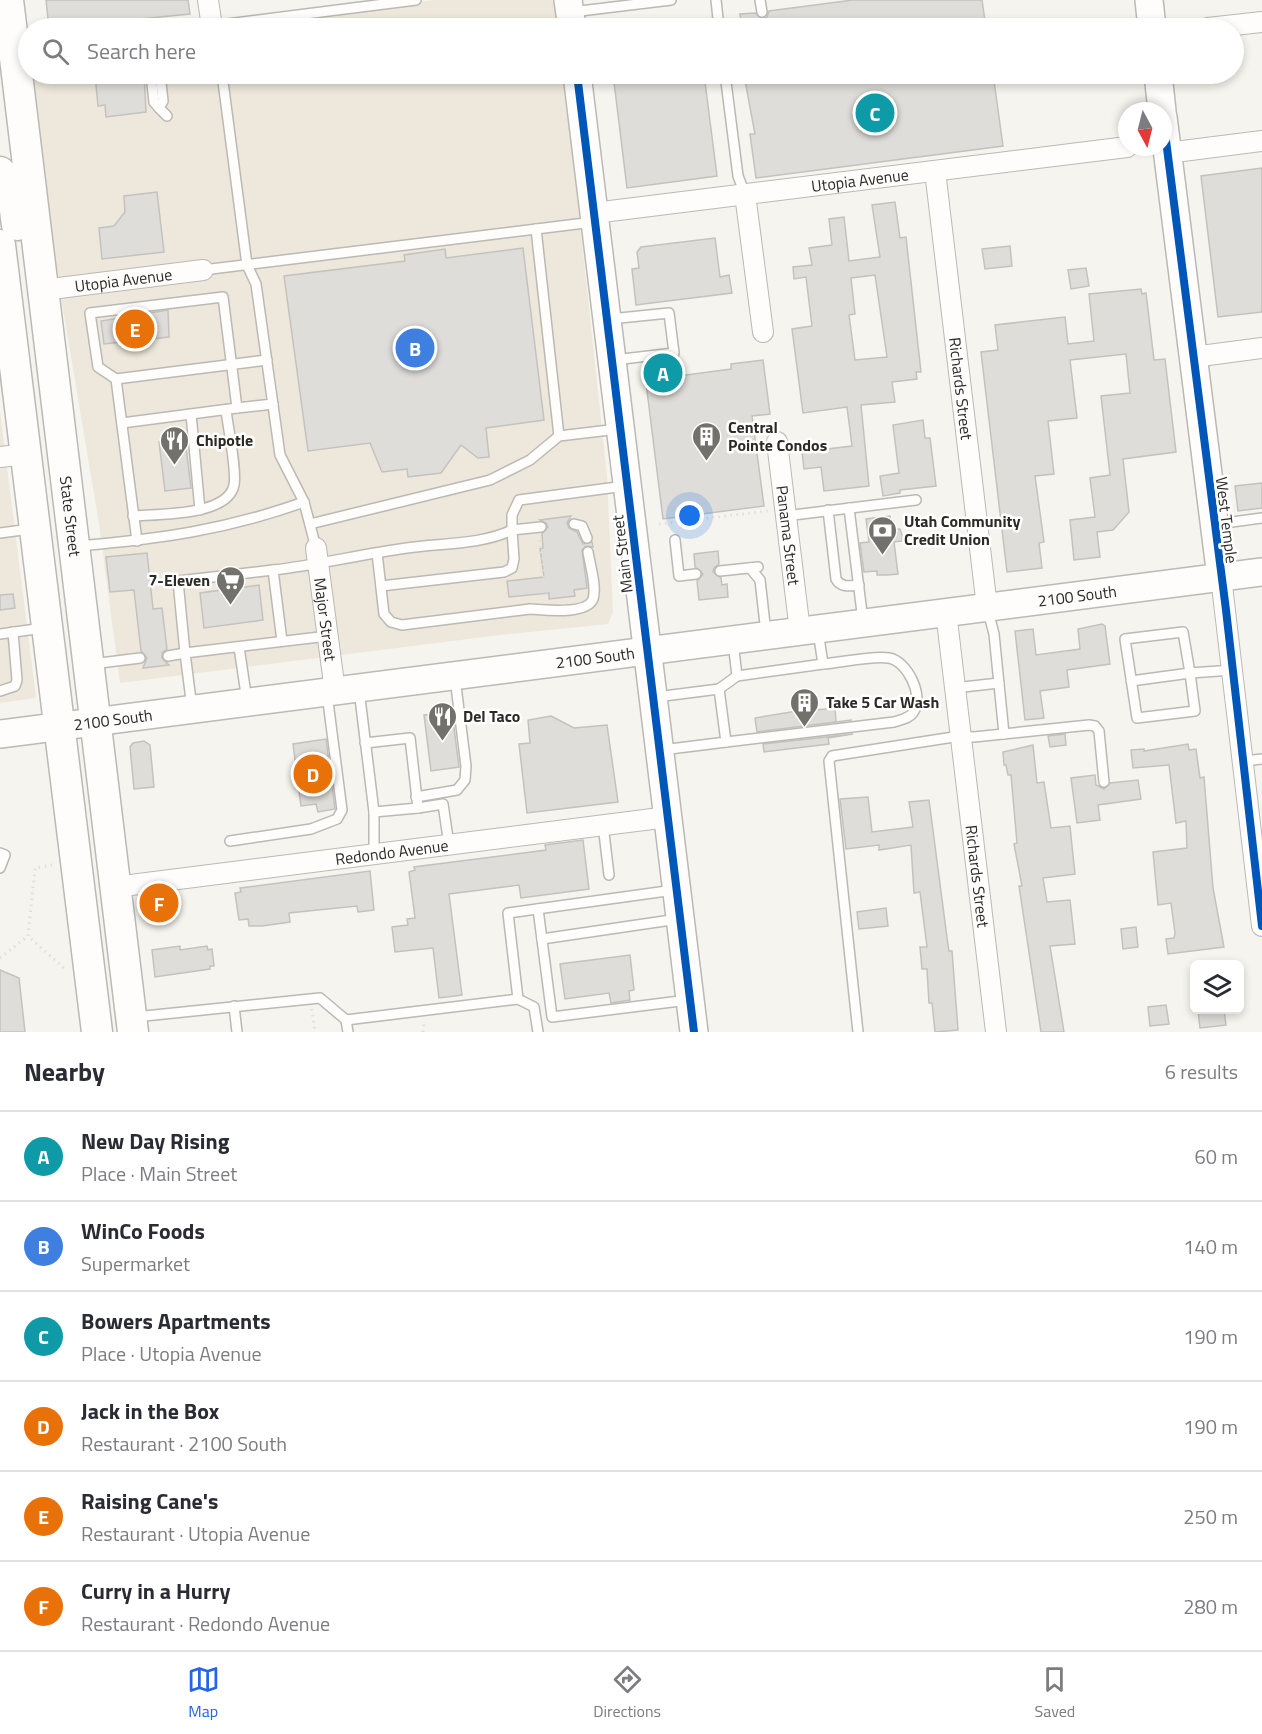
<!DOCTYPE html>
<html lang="en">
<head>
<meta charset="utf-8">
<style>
  body { margin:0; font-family:"Titillium Web",sans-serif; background:#f7f7f7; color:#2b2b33 }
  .controls { position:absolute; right:18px; bottom:18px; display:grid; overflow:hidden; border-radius:9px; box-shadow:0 3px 9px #0003 }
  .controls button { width:54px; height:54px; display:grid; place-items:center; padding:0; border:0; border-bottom:2px solid #e1e1e2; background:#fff; color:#2b2b33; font:30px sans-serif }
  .compass { position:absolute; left:1118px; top:102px; width:54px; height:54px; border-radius:50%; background:#fff; box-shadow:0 3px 9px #0003; rotate:173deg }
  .you { position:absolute; left:690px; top:516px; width:21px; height:21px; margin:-15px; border:4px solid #fff; border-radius:50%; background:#1a73e8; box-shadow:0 0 0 9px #1a73e833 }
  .badge { display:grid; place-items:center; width:39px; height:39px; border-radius:50%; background:#2563eb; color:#fff; font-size:20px; font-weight:700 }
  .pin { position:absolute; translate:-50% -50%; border:3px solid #fff; box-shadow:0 2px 6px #0006 }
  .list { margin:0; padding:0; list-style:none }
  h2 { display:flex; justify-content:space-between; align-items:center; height:78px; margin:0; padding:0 24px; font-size:26px }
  h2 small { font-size:20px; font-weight:400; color:#7c7c81 }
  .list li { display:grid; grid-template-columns:39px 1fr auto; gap:18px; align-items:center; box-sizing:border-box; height:90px; padding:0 24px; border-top:2px solid #e1e1e2 }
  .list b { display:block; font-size:22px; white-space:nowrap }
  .list p { margin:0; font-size:20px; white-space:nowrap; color:#7c7c81 }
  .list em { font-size:20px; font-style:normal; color:#7c7c81 }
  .icon { flex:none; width:33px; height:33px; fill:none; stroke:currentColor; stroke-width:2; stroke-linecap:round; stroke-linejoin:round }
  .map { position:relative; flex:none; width:1262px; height:1032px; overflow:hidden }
  .search { position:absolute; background:#fff; box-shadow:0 3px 9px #0003; left:18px; right:18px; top:18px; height:66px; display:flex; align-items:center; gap:15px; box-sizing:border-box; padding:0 21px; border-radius:33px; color:#7c7c81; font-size:22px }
  .sheet { height:618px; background:#fff }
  nav { display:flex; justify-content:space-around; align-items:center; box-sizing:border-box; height:84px; border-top:2px solid #e1e1e2; background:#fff; font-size:16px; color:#7c7c81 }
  nav a { display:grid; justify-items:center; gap:3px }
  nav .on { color:#2563eb }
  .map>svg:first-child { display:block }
</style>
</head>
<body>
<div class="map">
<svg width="1262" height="1032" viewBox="0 0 1262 1032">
  <rect width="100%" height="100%" fill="#f6f4ee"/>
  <g fill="#ede8db">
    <path d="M435 0H556L559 28H217Z"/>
    <path d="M30 74H564L607 476 613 612 608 624 500 635 120 683 99 524 59 285Z"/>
    <path d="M0 411 36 698 0 703Z"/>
  </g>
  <g fill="#dfddd9" stroke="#c4c2be" stroke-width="1.5" fill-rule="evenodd">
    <path d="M46 0H188L190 14 49 28Z"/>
    <path d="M853 0H982L986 28H742L740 14 755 13 763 19 767 17 769 11Z"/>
    <path d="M95 74H144L146 112 106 117 105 105 98 106Z"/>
    <path d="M613 74H704L717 176 627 188Z"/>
    <path d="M747 74H989L990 82 994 81 1003 146 756 178 750 134H755L744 75Z"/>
    <path d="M1262 168V312L1218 317 1201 176Z"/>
    <path d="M157 192 164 252 102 259 99 228 114 226 125 212 124 196Z"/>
    <path d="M895 202 900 238 906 237 921 372H916L917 379 892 382 895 402 861 405 869 486 824 491 821 467 804 469 802 452 852 446 847 407 803 413 792 329 812 326 806 277 794 279 793 267 812 265 809 248 832 245 829 219 844 217 849 261 880 257 872 205ZM875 275 887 357 855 360 849 315 855 314 851 278Z"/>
    <path d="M715 238 720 277 729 275 732 293 636 305 632 269 639 268 637 252 641 247Z"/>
    <path d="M1010 246 1012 266 985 269 982 249Z"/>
    <path d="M523 248 544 420 486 428 489 457 478 458 461 445 441 473 408 477 407 469 382 472 370 443 308 451 284 276 405 261 404 255 445 249 446 258Z"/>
    <path d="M1086 268 1089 286 1071 289 1068 270Z"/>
    <path d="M1141 289 1142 294 1146 293 1154 360 1165 359 1176 452 1123 459 1129 512 1113 530 1097 532 1100 557 1074 560 1070 520 1095 517 1090 478 1110 475 1101 396 1130 393 1126 354 1070 360 1077 418 1048 421 1054 474 1035 476 1044 542 1039 543 1042 568 1007 572 981 352 998 350 995 325 1065 317 1068 344 1094 341 1089 294Z"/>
    <path d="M168 310 169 337 104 344 101 321Z"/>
    <path d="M763 360 770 414 752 416 764 506 663 519 645 375 678 371 679 376 731 369V364Z"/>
    <path d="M923 420 925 438H930L936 486 900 490V493L883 496 880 476 899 473 893 425Z"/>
    <path d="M185 439 191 488 165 491 159 442Z"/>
    <path d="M1262 483V508L1238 511 1235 486Z"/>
    <path d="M571 516 567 523 569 528 577 532 583 544 592 542 593 547 586 546 582 550 587 588 574 590 575 596 549 599V593L509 597 507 581 544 577 540 549 543 548 542 534 548 527 546 523 540 520Z"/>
    <path d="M890 516 892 530 900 529 902 535V541L894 542 898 574 887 575H877V571L864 572 860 543 869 542 866 519Z"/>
    <path d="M718 551 719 564 714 568 713 572 721 578 722 585 727 584 728 597 699 600 697 581 703 574 695 567 694 554Z"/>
    <path d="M147 553 153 609 162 608 167 649 162 653V658L169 665 143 668 147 658 141 651 134 590 110 592 106 557Z"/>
    <path d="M259 585 263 620 204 628 200 593Z"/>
    <path d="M13 594 15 608 0 610V595Z"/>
    <path d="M1102 624 1105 626 1110 664 1067 670 1069 687 1040 691 1044 718 1025 720 1015 631 1033 629 1036 655 1080 649 1078 629Z"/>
    <path d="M815 708 816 710 835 708 836 722 852 720 757 732 755 718Z"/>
    <path d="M452 712 459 767 431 771 424 715Z"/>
    <path d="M551 716 574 728 607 725 618 802 527 813 519 744 530 743 528 720Z"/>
    <path d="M853 734 828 738 829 744 764 752 763 744Z"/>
    <path d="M1065 734 1066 745 1050 747 1048 736Z"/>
    <path d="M326 739 335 809 318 812 316 804 301 806 293 744Z"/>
    <path d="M144 741 150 745 154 787 134 789 130 747 133 743Z"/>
    <path d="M1188 744 1189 750 1196 749 1200 778 1204 777 1213 888 1224 947 1168 954 1166 939 1174 938 1175 933 1171 903 1158 905 1153 852 1187 848 1186 821 1176 823 1169 765 1133 768 1131 750 1144 749V751Z"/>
    <path d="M1033 745 1037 783 1044 782 1051 828 1070 826 1072 846 1075 874 1043 878 1047 902 1070 900 1075 944 1050 946 1064 1032H1041L1019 886H1022L1014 844 1017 843 1011 775H1008L1006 765H1004L1003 752Z"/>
    <path d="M1095 775 1096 785 1104 789 1110 783 1138 780 1141 799 1098 805 1100 820 1077 823 1071 778Z"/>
    <path d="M868 797 872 832 913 827 909 802 929 800 948 945 949 951H952L958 1030 935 1032 932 1003H929L927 969H922L920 947H927L920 892 914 893 911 845 879 850V845L846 849 840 799Z"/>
    <path d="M583 840 589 889 521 898 519 885 449 894 462 995 439 998 433 948 395 952 392 927 408 925 407 919 415 918 409 872 415 870 414 867 546 850 545 845Z"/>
    <path d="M370 871 374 910 358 912 357 906 289 913 290 922 262 926H249L248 919 239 920 235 893 241 892 240 888Z"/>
    <path d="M163 893 174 894 176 910 149 914 146 895Z"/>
    <path d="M886 908 888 926 859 929 857 912Z"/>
    <path d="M1136 927 1138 947 1123 949 1121 929Z"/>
    <path d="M180 946V950L207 946 208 950 212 949 214 966H210V969L155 977 152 950Z"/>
    <path d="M630 955 634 990 629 991 630 1000 611 1003 609 993 565 999 560 964Z"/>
    <path d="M0 970 19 978 25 1032H0Z"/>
    <path d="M1166 1005 1169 1024 1150 1026 1148 1007Z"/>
    <path d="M1198 1010H1224L1226 1025 1200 1028Z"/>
  </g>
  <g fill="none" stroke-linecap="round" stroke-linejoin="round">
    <defs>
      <g id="lane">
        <path d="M716 0 719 28"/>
        <path d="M760 0 762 12"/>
        <path d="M572 12 671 0"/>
        <path d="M195 28 416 0"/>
        <path d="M151 74 154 102 159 108"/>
        <path d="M160 74 163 101 159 108 167 116"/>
        <path d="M222 74 247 265 256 284 280 455 304 502 316 548"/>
        <path d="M725 74 738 176 745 194"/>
        <path d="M536 229 559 436"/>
        <path d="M203 270 593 222"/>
        <path d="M610 319 669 313 674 353 614 360"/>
        <path d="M116 379 98 367 90 313 223 297 237 408 122 423"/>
        <path d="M237 408 273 404"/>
        <path d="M191 414 200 510"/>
        <path d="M849 508 863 621"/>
        <path d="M828 510 836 579C841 588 850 586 859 585"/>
        <path d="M133 516C159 514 228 516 234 485 237 470 228 428 226 410"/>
        <path d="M785 516 916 500"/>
        <path d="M310 524 490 480 530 460 559 436 618 429"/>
        <path d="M574 524 582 526 587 538"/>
        <path d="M1217 524 1262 518"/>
        <path d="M0 533 30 529"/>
        <path d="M675 540 679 576 696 574"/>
        <path d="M137 541 116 379 267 360"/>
        <path d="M78 546C159 539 226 530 304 502"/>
        <path d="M377 553 384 614 391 622 402 625 530 609C544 610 587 615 593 599 597 587 590 565 588 552"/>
        <path d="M750 568 760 580 766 633"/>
        <path d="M720 571 758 567"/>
        <path d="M381 586 504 572 512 568 514 559 512 530 541 527"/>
        <path d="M988 611 994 634 1004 734"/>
        <path d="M0 634 43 628"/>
        <path d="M282 641 273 570C318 565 362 554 407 548 441 543 481 545 512 530V515L519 500 625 486"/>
        <path d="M733 642 737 676"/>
        <path d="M239 647 247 701"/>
        <path d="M168 656 185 653 178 581 273 570"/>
        <path d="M92 664 140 658"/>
        <path d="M1131 681 1190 673 1183 632 1125 639 1137 718 1195 711 1190 673 1233 670"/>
        <path d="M954 688 999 683"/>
        <path d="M359 690C364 731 369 772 374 812L418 808 410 738 365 743"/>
        <path d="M0 691 15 686 17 680 13 632"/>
        <path d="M656 697 719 689 737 676 823 664 818 631"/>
        <path d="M192 708 185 653 328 636"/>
        <path d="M726 742 894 722C900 720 911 718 914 711 924 695 907 661 889 658 874 655 839 663 823 664"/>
        <path d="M662 750 726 742 719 689"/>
        <path d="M1244 761 1262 759"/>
        <path d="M416 797 457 790 465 780 466 766 455 678"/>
        <path d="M418 808 443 804 449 845"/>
        <path d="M374 812V854"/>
        <path d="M603 825 609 875"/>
        <path d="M230 841 311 829 337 819 342 810 327 694"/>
        <path d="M0 853 5 855 0 868"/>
        <path d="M538 909 552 1017 688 1000"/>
        <path d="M542 939 678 919"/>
        <path d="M518 999 534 1007 538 1032"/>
        <path d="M234 1006 237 1032"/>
        <path d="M135 1017 320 998 346 1020 518 999 508 913 674 890"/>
        <path d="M346 1020 348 1032"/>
        <path d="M858 1032 829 761 832 756 960 736 974 737 1089 725 1095 726 1099 731 1104 782"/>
      </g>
      <g id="street">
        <path d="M208 0 212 27"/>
        <path d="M1208 28 1262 22"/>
        <path d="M1167 153 1262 141"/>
        <path id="s1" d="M935 171 987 607"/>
        <path d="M745 194 763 332"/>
        <path id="s2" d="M594 213 1127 147"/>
        <path id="s3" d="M43 290 203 270"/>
        <path d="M1193 357 1262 348"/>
        <path id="s4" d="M777 442 800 631"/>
        <path d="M0 457 25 454"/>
        <path id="s5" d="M316 548 335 691"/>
        <path d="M1221 577 1262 926"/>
        <path id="s6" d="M946 612 996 1032"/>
        <path id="s7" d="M115 887 668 817"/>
      </g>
      <g id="secondary">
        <path d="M568 0 572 28"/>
        <path d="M1149 0 1152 28"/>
        <path d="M577 74 694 1032"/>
        <path d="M1158 74 1162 111"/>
        <path d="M1163 117 1221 577"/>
        <path id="s8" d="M0 734 1262 572"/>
      </g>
      <g id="primary">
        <path id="s9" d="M8 0 133 1032"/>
        <path d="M0 172C15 184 14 208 17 225"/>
        <path d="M0 245 97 1032"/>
      </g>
    </defs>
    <use href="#lane" stroke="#bbb9b4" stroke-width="12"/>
    <use href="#street" stroke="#bbb9b4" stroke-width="22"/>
    <use href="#secondary" stroke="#bbb9b4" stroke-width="30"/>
    <use href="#primary" stroke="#bbb9b4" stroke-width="33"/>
    <g stroke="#dfdfdd" stroke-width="3" stroke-dasharray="1.5 4.5" stroke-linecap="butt">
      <path d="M659 524 768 511"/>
      <path d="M539 540 547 598"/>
      <path d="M52 865 35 868 28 936 64 968"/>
      <path d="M0 958 28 936"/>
      <path d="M312 1009 315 1032"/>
      <path d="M423 1032 424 1021"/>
    </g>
    <use href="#lane" stroke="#fefdfc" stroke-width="9"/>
    <use href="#street" stroke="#fefdfc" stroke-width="20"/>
    <use href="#secondary" stroke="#fefdfc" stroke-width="27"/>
    <use href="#primary" stroke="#fefdfc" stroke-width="30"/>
    <defs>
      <g id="cycleway">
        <path d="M577 74 694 1032"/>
        <path d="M1163 117 1226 610 1262 926"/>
      </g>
    </defs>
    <use href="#cycleway" stroke="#fff" stroke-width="11"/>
    <use href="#cycleway" stroke="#0057b8" stroke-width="8"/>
  </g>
  <defs>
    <symbol id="building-pin" viewBox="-11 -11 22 30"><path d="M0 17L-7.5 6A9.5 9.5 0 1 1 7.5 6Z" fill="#72716b" stroke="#fff"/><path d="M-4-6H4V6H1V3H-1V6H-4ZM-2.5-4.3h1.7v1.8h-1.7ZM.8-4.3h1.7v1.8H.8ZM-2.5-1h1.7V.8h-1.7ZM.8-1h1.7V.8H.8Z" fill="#fff"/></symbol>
    <symbol id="restaurant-pin" viewBox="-11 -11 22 30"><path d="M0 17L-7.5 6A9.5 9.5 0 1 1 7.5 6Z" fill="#72716b" stroke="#fff"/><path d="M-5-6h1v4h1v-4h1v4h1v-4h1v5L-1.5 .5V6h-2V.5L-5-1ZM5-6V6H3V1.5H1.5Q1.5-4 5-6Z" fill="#fff"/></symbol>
    <symbol id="bank-pin" viewBox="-11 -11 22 30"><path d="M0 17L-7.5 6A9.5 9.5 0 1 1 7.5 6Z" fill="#72716b" stroke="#fff"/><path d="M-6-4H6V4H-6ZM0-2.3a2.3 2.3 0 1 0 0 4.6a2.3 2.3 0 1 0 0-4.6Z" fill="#fff"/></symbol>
    <symbol id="supermarket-pin" viewBox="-11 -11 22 30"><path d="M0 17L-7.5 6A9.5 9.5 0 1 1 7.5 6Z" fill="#72716b" stroke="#fff"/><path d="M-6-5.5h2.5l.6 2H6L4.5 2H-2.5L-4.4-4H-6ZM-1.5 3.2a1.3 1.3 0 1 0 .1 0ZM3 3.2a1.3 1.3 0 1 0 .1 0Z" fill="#fff"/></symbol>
  </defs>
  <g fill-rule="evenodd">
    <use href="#building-pin" x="690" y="420" width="33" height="45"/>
    <use href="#restaurant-pin" x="158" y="424" width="33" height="45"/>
    <use href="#bank-pin" x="866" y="514" width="33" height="45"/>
    <use href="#supermarket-pin" x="214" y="564" width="33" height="45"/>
    <use href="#building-pin" x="788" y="686" width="33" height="45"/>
    <use href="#restaurant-pin" x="426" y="700" width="33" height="45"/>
  </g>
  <g text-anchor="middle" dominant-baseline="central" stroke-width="5" stroke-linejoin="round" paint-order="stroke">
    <g font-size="16" fill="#2b2a25" stroke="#fff">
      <text stroke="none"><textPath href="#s2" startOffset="268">Utopia Avenue</textPath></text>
      <text stroke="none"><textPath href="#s3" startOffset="81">Utopia Avenue</textPath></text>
      <text stroke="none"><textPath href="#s1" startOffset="219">Richards Street</textPath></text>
      <text stroke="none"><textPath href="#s9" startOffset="520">State Street</textPath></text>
      <text transform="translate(1227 520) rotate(83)">West Temple</text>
      <text stroke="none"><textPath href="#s4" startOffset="94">Panama Street</textPath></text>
      <text transform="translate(622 554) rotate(-97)">Main Street</text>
      <text stroke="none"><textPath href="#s8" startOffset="1086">2100 South</textPath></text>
      <text stroke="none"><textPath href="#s5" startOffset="72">Major Street</textPath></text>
      <text stroke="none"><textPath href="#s8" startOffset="600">2100 South</textPath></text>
      <text stroke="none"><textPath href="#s8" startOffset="114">2100 South</textPath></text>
      <text stroke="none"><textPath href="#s7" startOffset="279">Redondo Avenue</textPath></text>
      <text stroke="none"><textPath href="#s6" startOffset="266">Richards Street</textPath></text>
    </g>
    <g font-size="16" font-weight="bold" fill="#2b2a25" stroke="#fff" text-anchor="start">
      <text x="728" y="427">Central<tspan x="728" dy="18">Pointe Condos</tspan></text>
      <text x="196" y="440">Chipotle</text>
      <text x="904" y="521">Utah Community<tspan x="904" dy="18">Credit Union</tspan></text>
      <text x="210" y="580" text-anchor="end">7-Eleven</text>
      <text x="826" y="702">Take 5 Car Wash</text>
      <text x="463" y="716">Del Taco</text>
    </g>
  </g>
</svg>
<div class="controls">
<button><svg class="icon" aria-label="layers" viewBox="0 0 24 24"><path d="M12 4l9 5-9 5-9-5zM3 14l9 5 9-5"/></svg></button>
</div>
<svg class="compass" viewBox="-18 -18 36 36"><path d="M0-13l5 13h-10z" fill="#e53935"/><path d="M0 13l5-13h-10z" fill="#7c7c81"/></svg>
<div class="you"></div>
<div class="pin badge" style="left:663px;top:373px;background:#0f9aa8">A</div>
<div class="pin badge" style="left:415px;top:348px;background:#3f7fe0">B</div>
<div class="pin badge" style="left:875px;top:113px;background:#0f9aa8">C</div>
<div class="pin badge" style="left:313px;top:774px;background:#e8710a">D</div>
<div class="pin badge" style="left:135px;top:329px;background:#e8710a">E</div>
<div class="pin badge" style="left:159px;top:903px;background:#e8710a">F</div>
<div class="search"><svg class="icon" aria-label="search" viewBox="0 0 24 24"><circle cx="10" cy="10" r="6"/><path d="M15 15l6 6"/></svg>Search here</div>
</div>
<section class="sheet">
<h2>Nearby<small>6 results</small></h2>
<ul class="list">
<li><span class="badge" style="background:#0f9aa8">A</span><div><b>New Day Rising</b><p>Place · Main Street</p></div><em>60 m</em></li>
<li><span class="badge" style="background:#3f7fe0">B</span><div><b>WinCo Foods</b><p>Supermarket</p></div><em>140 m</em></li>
<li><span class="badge" style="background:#0f9aa8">C</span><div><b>Bowers Apartments</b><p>Place · Utopia Avenue</p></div><em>190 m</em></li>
<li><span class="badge" style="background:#e8710a">D</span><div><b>Jack in the Box</b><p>Restaurant · 2100 South</p></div><em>190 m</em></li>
<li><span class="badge" style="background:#e8710a">E</span><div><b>Raising Cane's</b><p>Restaurant · Utopia Avenue</p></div><em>250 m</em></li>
<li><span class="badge" style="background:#e8710a">F</span><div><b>Curry in a Hurry</b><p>Restaurant · Redondo Avenue</p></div><em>280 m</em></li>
</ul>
</section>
<nav>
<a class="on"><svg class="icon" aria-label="map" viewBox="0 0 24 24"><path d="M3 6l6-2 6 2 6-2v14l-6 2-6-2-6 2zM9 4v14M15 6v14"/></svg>Map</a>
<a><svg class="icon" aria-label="directions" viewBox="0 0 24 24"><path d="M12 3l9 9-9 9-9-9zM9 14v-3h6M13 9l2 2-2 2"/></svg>Directions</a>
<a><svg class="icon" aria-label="saved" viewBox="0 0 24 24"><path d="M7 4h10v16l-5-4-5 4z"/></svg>Saved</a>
</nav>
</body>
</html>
